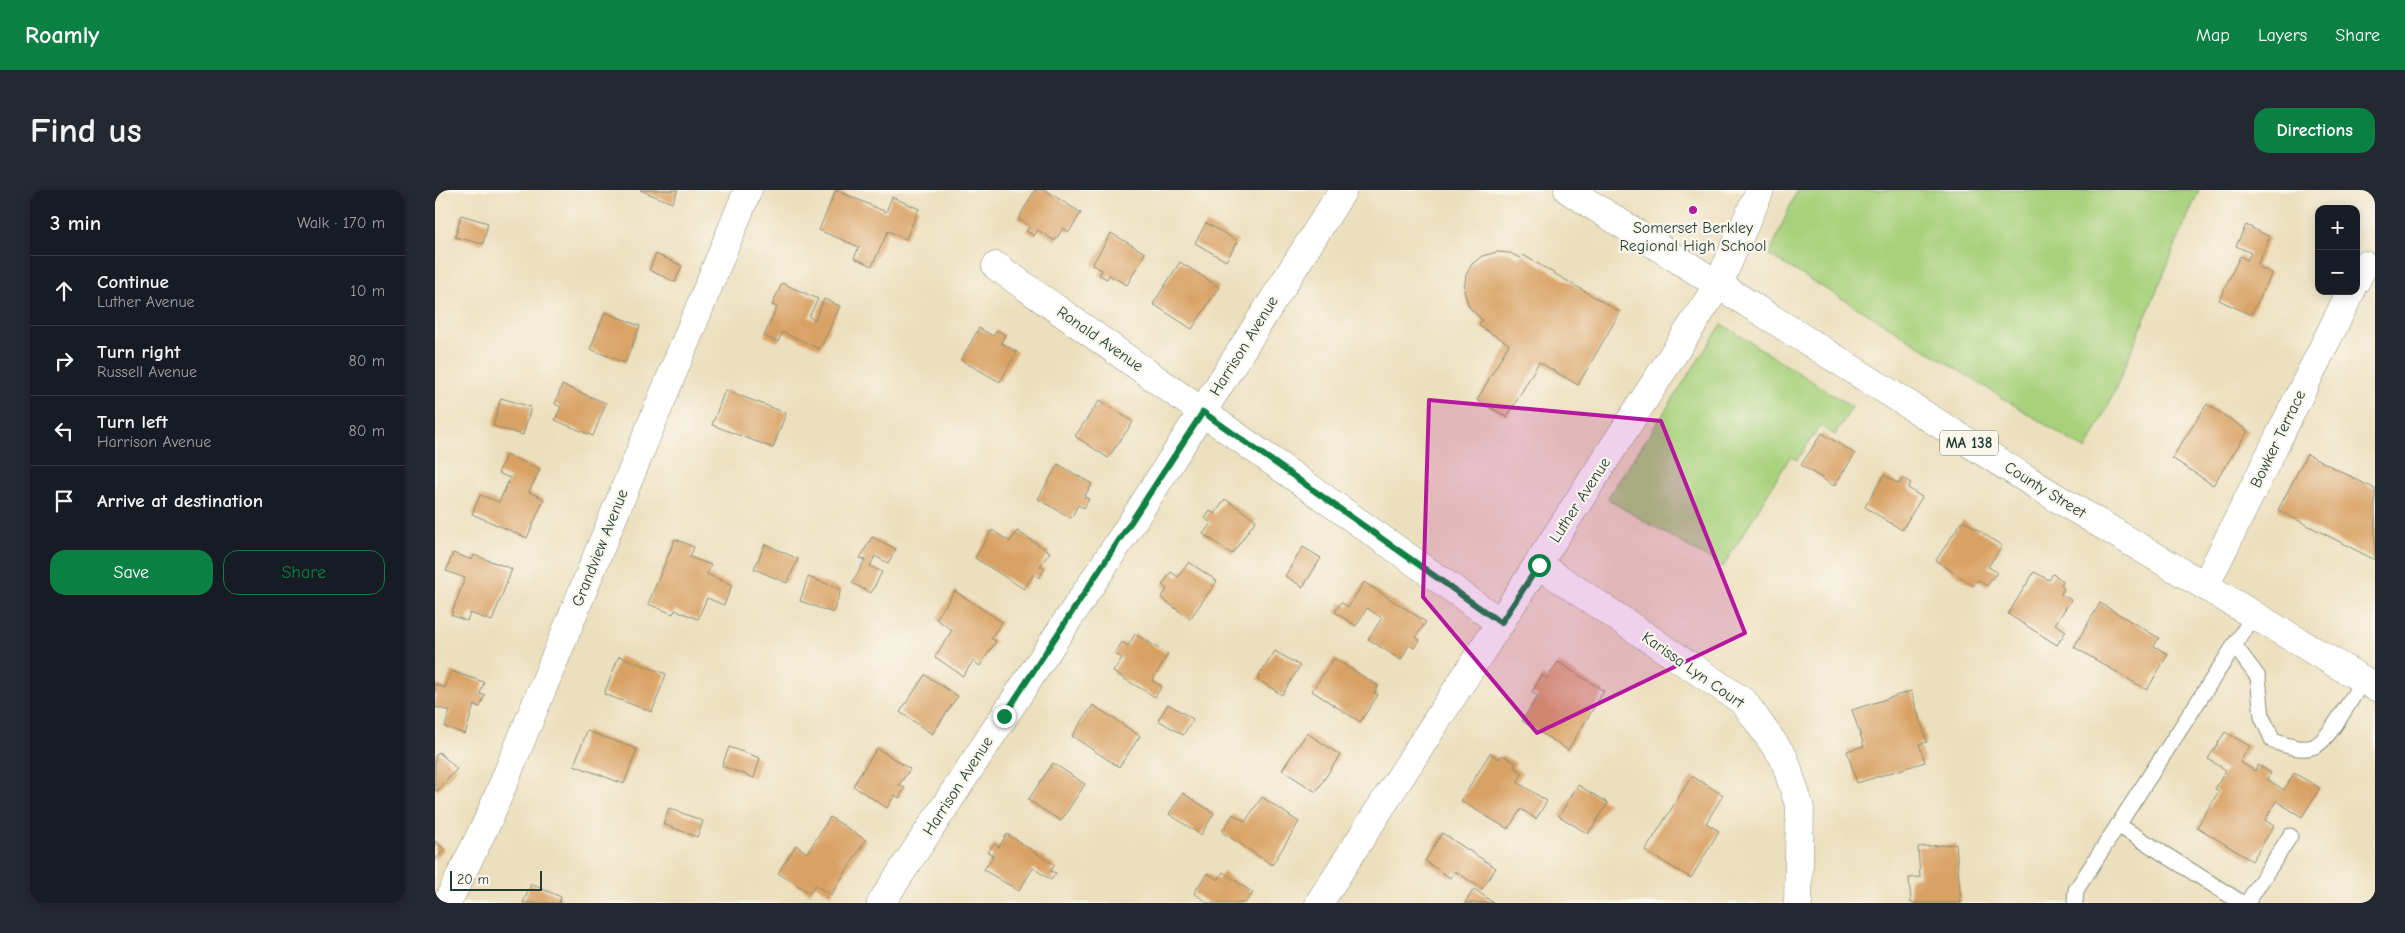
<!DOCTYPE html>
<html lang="en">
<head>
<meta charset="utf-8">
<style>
  body { margin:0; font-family:"Comic Neue",sans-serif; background:#242831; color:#f1f3f6 }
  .controls { position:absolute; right:15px; top:15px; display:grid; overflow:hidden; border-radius:10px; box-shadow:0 2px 12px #0003 }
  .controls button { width:45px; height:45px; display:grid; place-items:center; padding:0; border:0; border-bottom:1px solid #363941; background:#171b24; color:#f1f3f6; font:25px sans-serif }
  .scale { position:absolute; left:15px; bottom:12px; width:92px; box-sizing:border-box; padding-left:5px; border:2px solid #1f3d34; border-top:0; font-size:14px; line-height:18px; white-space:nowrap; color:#1f3d34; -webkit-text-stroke:4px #fbf7ec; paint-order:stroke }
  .stop { position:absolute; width:15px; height:15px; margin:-11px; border:4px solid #0b8043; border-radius:50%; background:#fff }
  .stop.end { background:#0b8043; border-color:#fff; box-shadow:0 1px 5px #0008 }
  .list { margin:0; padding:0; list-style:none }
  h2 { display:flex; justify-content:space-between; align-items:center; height:65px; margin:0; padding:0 20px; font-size:21px }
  h2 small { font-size:16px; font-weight:400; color:#9ea1a6 }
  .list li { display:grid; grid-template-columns:32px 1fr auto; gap:15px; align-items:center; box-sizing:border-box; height:70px; padding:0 20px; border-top:1px solid #363941 }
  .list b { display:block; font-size:19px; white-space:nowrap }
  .list p { margin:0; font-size:16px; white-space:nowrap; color:#9ea1a6 }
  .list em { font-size:16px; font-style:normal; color:#9ea1a6 }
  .actions { display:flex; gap:10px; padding:15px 20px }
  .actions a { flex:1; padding:11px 0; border:1px solid #0b8043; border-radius:15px; text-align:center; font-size:18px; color:#0b8043 }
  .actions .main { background:#0b8043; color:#fff }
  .icon { flex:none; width:28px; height:28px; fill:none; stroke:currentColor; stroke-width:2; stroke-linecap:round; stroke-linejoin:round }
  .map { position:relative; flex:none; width:1940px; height:713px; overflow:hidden; border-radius:15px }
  header { display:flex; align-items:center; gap:30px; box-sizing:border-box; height:70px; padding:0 25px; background:#0b8043; color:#fff }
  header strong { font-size:24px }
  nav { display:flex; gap:28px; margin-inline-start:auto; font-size:18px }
  .intro { display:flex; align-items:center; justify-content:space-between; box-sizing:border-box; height:120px; padding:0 30px }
  h1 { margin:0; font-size:35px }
  .button { padding:12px 22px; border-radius:15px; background:#0b8043; color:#fff; font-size:18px; font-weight:700 }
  main { display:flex; gap:30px; padding:0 30px }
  aside { flex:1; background:#171b24; border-radius:15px; box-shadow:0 2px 12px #0003 }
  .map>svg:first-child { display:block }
</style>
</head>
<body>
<header>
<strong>Roamly</strong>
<nav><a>Map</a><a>Layers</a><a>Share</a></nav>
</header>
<div class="intro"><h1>Find us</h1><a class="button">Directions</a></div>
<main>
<aside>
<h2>3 min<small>Walk · 170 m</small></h2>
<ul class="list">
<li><svg class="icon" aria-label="ahead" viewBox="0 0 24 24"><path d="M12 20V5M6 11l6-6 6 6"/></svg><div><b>Continue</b><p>Luther Avenue</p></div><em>10 m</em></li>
<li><svg class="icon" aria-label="right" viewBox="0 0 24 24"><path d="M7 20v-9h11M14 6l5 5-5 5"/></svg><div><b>Turn right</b><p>Russell Avenue</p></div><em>80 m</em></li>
<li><svg class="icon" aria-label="left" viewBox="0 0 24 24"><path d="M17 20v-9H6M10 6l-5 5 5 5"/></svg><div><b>Turn left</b><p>Harrison Avenue</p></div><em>80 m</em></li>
<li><svg class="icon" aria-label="arrive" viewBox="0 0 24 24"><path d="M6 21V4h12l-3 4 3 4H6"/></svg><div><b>Arrive at destination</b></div></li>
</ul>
<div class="actions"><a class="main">Save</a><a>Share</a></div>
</aside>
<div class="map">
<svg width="1940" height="713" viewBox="0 0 1940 713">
  <rect width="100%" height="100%" fill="#fbf7ec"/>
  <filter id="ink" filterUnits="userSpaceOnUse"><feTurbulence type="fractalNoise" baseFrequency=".02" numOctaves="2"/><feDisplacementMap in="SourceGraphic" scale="10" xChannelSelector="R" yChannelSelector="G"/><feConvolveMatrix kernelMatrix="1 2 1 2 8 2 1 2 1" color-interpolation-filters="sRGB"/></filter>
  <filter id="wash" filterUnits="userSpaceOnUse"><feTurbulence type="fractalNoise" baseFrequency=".0096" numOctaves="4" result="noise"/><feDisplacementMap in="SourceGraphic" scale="20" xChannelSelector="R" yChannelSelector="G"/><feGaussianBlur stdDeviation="1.12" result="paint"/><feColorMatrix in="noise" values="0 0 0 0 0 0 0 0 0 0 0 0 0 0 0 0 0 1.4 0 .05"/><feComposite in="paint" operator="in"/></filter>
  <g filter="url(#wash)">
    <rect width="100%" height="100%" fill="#ecdfbd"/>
    <g fill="#a7d17c" stroke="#638758">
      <path d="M1362 0H1764L1674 214 1651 260 1456 138 1334 65Z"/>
      <path d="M1287 134 1417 217 1400 245 1385 236 1362 270 1355 267 1288 377 1172 309Z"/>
    </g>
    <g id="blocks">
      <g fill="#d9a265">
        <path d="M205 0H243L237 13Z"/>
        <path d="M401 0 451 22 457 7 484 19 471 49 453 41 437 76 419 68 424 57 384 40Z"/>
        <path d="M600 0H610L646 23 634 42 628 38 620 51 603 40 599 46 591 41 595 36 583 29Z"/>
        <path d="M26 25 53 33 48 54 20 47Z"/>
        <path d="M771 33 803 51 791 71 760 53Z"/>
        <path d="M1811 35 1835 47 1822 76 1837 83 1816 125 1784 110 1805 66 1812 70 1816 63 1801 56Z"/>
        <path d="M676 43 710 63 692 95 674 85 672 89 664 85 667 80 657 75Z"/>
        <path d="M1062 62 1075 63 1085 68 1088 65 1185 122 1143 195 1104 172 1072 227 1042 210 1074 154 1044 136 1047 130 1034 117 1029 101 1031 85 1037 74 1047 66Z"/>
        <path d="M221 64 247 76 240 92 214 80Z"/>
        <path d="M745 72 784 97 757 139 718 114Z"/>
        <path d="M347 93 383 109 374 127 380 130 389 109 405 116 385 159 347 142 343 152 329 146 342 117 337 115Z"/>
        <path d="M170 122 205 136 190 173 155 159Z"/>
        <path d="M544 138 558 146 562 140 570 145 566 153 582 162 565 192 526 170Z"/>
        <path d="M127 195 171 213 158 246 120 230 126 217 120 214Z"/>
        <path d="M290 200 351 223 338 258 277 235Z"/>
        <path d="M66 208 96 217 88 245 58 236Z"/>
        <path d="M665 210 698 232 673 268 640 246Z"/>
        <path d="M1772 214 1813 241 1778 295 1737 268Z"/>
        <path d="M1387 243 1420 264 1399 296 1366 275Z"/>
        <path d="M1872 264 1940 299V370L1843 320Z"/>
        <path d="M71 265 105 279 94 302 109 309 92 348 37 324 45 305 64 312 75 288 63 283Z"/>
        <path d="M623 274 657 294 649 307 654 309 649 318 643 315 636 328 603 309Z"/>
        <path d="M1449 285 1464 294 1468 288 1476 293 1473 298 1487 307 1467 340 1430 317Z"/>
        <path d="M790 309 821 330 797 364 768 344 776 333 770 328 775 321 780 324Z"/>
        <path d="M1528 330 1567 356 1553 377 1562 382 1552 396 1543 390 1538 396 1501 370Z"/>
        <path d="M557 340 575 352 582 341 615 362 605 376 610 379 604 388 599 384 589 399 540 368Z"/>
        <path d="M437 347 461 359 453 373 440 366 435 376 447 382 436 403 417 393 430 370 425 368Z"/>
        <path d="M240 349 259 357 255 367 276 375 272 384 297 395 289 415 272 408 263 429 240 420 238 424 213 414Z"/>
        <path d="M330 354 363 369 352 393 319 379Z"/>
        <path d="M868 357 886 368 868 397 850 386Z"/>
        <path d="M18 363 37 370 39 365 77 379 57 431 35 423 32 431 16 425 30 388 11 381Z"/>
        <path d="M754 372 782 391 755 429 726 408 732 399 727 395 736 382 743 387Z"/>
        <path d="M1599 382 1614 390 1618 384 1628 391 1626 395 1629 398 1626 404 1636 410 1620 434 1631 441 1622 455 1573 424Z"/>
        <path d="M373 387 406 399 398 423 365 411Z"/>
        <path d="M929 392 991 432 981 447 985 450 979 458 974 455 966 470 933 449 947 428 932 418 921 436 900 422 906 412 913 417Z"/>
        <path d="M520 401 567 432 556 448 561 451 545 476 538 471 528 486 500 467 517 440 501 429Z"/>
        <path d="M1665 413 1724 448 1719 456 1733 464 1712 500 1639 457Z"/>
        <path d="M700 444 733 464 717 491 727 496 720 507 678 482 687 468 680 464 687 452 693 456Z"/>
        <path d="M840 461 865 476 847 505 822 489Z"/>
        <path d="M184 466 231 484 217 522 169 504Z"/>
        <path d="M899 468 943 496 939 503 943 505 925 532 877 501Z"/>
        <path d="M1123 472 1169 501 1133 560 1087 531 1103 506 1097 502 1107 485 1112 489Z"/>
        <path d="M16 481 49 492 45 504 50 505 45 517 39 515 30 544 10 537 15 521 0 517V494L10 498Z"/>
        <path d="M490 485 523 506 497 544 465 522Z"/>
        <path d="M1476 501 1492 552 1484 554 1490 572 1422 593 1412 561 1429 556 1417 520Z"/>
        <path d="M733 514 758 529 748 545 723 530Z"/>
        <path d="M658 515 705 546 684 577 637 546Z"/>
        <path d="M152 541 202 559 189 594 139 575Z"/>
        <path d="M1790 542 1815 556 1805 572 1820 581 1823 575 1836 583 1832 589 1849 600 1859 583 1885 598 1867 627 1841 611 1830 630 1839 636 1817 671 1762 637 1784 601 1780 599 1791 580 1773 569Z"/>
        <path d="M872 543 905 565 881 602 847 580Z"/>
        <path d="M294 557 325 568 319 588 287 576Z"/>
        <path d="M442 558 475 579 464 595 470 598 464 608 460 605 452 618 418 596Z"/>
        <path d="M4 562 22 579 2 601 0 599V566Z"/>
        <path d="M1055 563 1064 569 1067 565 1081 573 1079 577 1088 583 1082 592 1112 611 1101 629 1086 619 1073 639 1026 611Z"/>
        <path d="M618 573 650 594 626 631 593 610Z"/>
        <path d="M1257 586 1288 605 1271 633 1284 641 1256 688 1210 661Z"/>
        <path d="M1143 595 1173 613 1153 644 1124 626Z"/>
        <path d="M748 603 779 623 766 645 734 624Z"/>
        <path d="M827 607 864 632 837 675 787 642 798 624 810 632Z"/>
        <path d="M234 618 268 631 262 647 228 634Z"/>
        <path d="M395 627 431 650 396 705 380 695 375 703 343 683 361 655 372 663Z"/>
        <path d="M1007 643 1061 678 1047 699 1020 681 1015 688 990 671Z"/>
        <path d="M572 644 620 675 615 681 621 683 616 690 598 678 584 701 549 680 558 666 553 662 559 654 564 657Z"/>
        <path d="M0 651 9 659 0 670Z"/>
        <path d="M1521 654 1526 713H1476L1474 688 1485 687 1483 657Z"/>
        <path d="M788 682 818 703 810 713H773L759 703 772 683 783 690Z"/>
        <path d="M96 694 126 707 124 713H88Z"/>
        <path d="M1039 699 1059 713H1030Z"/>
      </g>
    </g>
  </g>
  <g filter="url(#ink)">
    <use href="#blocks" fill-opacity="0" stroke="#868e78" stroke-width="1"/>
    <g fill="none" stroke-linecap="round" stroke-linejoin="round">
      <defs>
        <g id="lane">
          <path d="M1799 455 1823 487 1827 527 1838 551C1851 555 1867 562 1880 556 1894 550 1919 504 1928 490"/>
          <path d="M1683 635 1807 713"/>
          <path d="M1640 713 1641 700 1819 425"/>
          <path d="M1812 713 1855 646"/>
        </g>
        <g id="street">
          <path d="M561 76 1066 433"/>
          <path d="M1921 91 1929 75"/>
          <path d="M1104 375 1309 512 1349 568 1365 618 1363 713"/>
          <path d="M1770 396 1916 101"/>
          <path d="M12 713 54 628 313 0"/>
          <path d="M446 713 694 337 908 0"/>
          <path d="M884 713 1283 95 1325 0"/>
        </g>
        <path id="primary" d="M1133 0 1620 307 1940 497"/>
      </defs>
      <use href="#lane" stroke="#868e78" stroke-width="17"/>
      <use href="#street" stroke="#868e78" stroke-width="29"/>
      <use href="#primary" stroke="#868e78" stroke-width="29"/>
      <use href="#lane" stroke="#fff" stroke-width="15"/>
      <use href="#street" stroke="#fff" stroke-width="28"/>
      <use href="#primary" stroke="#fff" stroke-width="28"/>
    </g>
  </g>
  <g fill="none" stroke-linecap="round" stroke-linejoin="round" filter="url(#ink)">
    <path stroke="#0b8043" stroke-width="6" d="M569 526 768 222 1066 433 1104 375"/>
  </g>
  <path fill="#b5179e" fill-opacity="0.2" stroke="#b5179e" stroke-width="4" stroke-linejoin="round" d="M994 210 1226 231 1310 443 1102 543 988 407Z"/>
  <circle fill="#b5179e" stroke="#fbf7ec" stroke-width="2" cx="1258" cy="20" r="5"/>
  <g text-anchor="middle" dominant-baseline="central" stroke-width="4.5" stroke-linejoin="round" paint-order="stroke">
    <rect fill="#fbf7ec" stroke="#61756b" stroke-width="1" x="1505" y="240.5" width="58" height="25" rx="4"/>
    <g font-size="15" font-weight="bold" fill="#1f3d34">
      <text x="1534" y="253">MA 138</text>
    </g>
    <g font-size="16" fill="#1f3d34" stroke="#fbf7ec">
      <text x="1258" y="38">Somerset Berkley<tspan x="1258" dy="18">Regional High School</tspan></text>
    </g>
    <g font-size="16" fill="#1f3d34" stroke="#fbf7ec">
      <text transform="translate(665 149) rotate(35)">Ronald Avenue</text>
      <text transform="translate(809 156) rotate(-58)">Harrison Avenue</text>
      <text transform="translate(1843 249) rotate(-64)">Bowker Terrace</text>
      <text transform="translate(1610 300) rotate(32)">County Street</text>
      <text transform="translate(1145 310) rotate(-57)">Luther Avenue</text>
      <text transform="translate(165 358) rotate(-68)">Grandview Avenue</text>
      <text transform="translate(1258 480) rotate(35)">Karissa Lyn Court</text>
      <text transform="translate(523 596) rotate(-57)">Harrison Avenue</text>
    </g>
  </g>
</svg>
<div class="controls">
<button>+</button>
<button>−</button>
</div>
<div class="scale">20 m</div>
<div class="stop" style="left:1104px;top:375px"></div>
<div class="stop end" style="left:569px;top:526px"></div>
</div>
</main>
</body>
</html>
